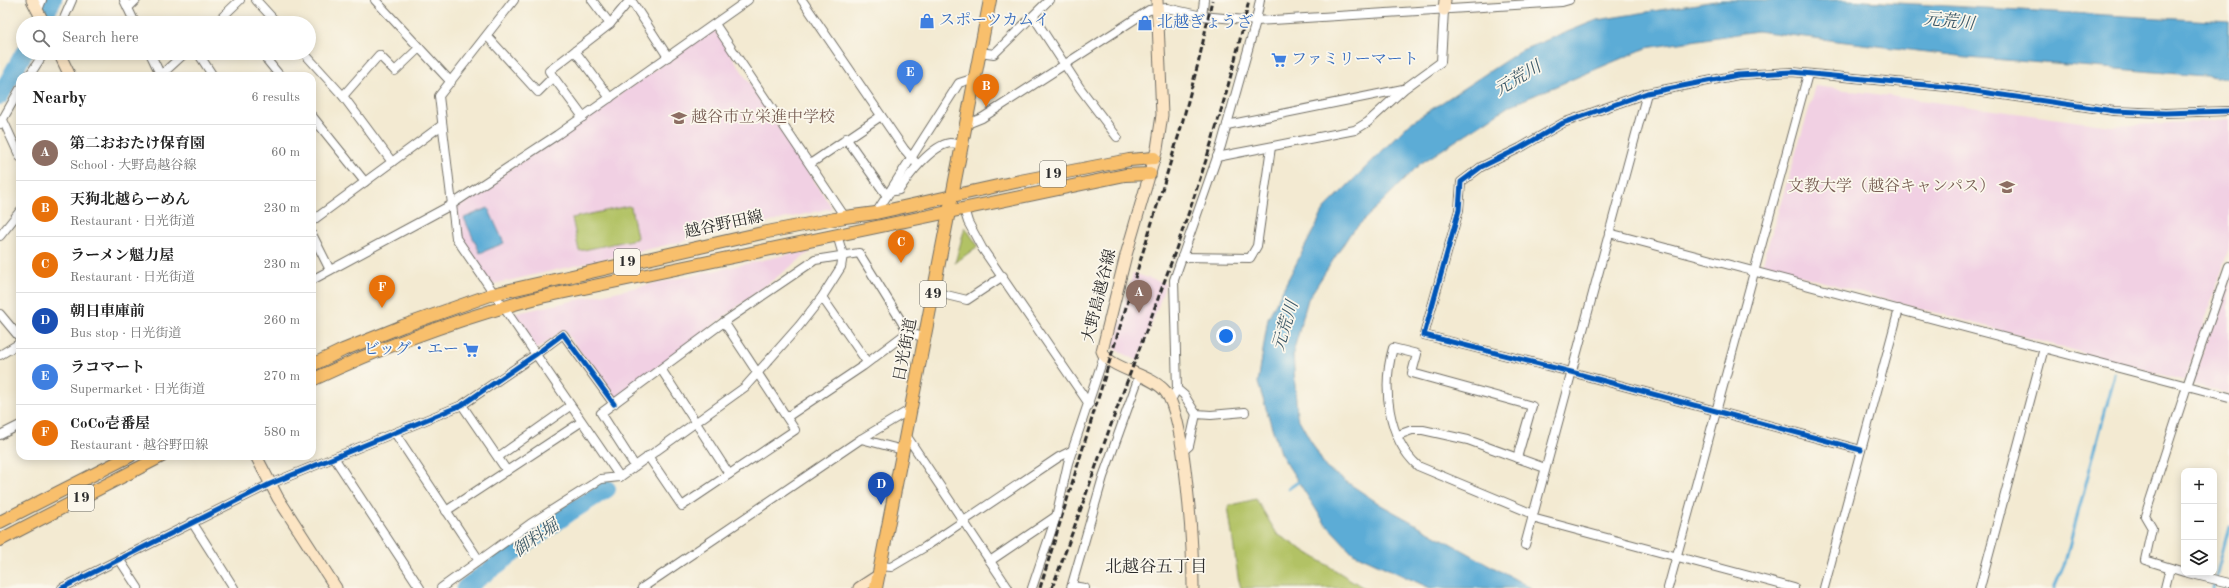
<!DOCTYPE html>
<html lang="en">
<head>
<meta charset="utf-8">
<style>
  body { margin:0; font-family:"Old Standard TT","Noto Serif JP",serif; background:#f6f6f6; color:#222 }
  .controls { position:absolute; right:12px; bottom:12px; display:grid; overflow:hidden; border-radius:8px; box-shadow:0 2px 10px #0003 }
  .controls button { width:36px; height:36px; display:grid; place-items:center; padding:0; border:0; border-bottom:1px solid #e0e0e0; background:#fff; color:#222; font:20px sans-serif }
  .you { position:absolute; left:1226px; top:336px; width:14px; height:14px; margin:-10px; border:3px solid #fff; border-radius:50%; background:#1a73e8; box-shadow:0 0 0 6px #1a73e833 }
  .badge { display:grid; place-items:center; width:26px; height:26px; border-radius:50%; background:#2563eb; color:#fff; font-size:13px; font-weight:700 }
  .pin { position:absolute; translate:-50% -33px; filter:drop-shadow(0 1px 2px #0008) }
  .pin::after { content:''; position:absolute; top:21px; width:14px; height:12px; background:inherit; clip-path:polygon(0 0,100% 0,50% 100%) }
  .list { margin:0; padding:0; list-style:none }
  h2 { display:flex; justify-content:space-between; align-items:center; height:52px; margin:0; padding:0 16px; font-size:17px }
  h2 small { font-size:13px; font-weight:400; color:#767676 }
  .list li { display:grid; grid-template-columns:26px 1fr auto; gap:12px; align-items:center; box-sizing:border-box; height:56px; padding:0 16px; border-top:1px solid #e0e0e0 }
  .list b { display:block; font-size:15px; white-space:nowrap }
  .list p { margin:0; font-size:13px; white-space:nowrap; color:#767676 }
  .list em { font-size:13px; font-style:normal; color:#767676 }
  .icon { flex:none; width:22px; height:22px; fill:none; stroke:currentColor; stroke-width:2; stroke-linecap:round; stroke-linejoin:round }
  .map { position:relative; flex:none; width:2229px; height:588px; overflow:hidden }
  .search { position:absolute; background:#fff; box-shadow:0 2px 10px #0003; left:16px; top:16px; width:300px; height:44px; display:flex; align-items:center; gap:10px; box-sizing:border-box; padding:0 14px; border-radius:22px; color:#767676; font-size:15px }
  .panel { position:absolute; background:#fff; box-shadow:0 2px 10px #0003; left:16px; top:72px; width:300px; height:388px; border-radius:12px }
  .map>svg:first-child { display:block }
</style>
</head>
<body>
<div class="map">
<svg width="2229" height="588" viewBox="0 0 2229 588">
  <rect width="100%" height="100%" fill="#fbf7ec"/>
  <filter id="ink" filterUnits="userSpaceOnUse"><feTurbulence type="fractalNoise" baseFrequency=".025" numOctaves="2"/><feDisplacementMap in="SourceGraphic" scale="8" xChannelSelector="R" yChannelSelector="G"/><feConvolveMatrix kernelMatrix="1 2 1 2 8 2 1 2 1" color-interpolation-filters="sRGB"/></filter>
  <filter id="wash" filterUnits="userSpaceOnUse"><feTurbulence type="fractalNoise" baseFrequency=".012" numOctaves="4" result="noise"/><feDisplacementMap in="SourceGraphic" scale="16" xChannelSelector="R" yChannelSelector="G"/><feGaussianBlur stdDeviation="0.9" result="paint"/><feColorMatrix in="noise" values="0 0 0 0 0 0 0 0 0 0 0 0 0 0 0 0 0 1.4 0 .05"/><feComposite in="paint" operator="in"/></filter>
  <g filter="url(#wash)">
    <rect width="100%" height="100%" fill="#f3ead2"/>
    <g fill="#f1d0e3">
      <path d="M714 29 832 208 489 285 460 237 455 207Z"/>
      <path d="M1816 86 2111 126 2229 120V248L2185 381 1762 265Z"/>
      <path d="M814 249 615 399 564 330 536 350 512 314Z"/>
      <path d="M1133 273 1166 284 1138 361 1115 349 1113 342Z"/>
      <path d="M2229 279V394L2191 384Z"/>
    </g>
    <g fill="#b2c265" stroke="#6e7648">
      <path d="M628 206 631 207 637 237 636 239 579 251 572 218Z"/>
      <path d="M965 227 978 246 955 263Z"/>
      <path d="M1256 499 1277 534 1364 588H1241L1238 577 1228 506Z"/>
    </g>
    <g fill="#5bacd6" stroke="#436c80">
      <path d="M1722 0H1845L2229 22V78L1967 57 1757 31 1646 48 1509 106 1420 164 1350 234 1308 299 1293 353 1297 416 1326 468 1381 505 1531 588H1430L1353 553 1324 522 1280 453 1258 383 1268 318 1325 208 1409 124 1522 50 1597 20Z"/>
      <path d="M488 208 504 243 480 253 464 218Z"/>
    </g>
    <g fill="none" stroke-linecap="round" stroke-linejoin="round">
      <g stroke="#5bacd6" stroke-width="3">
        <path d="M1288 489 1301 480"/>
        <path d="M2054 588 2065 562 2115 374"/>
        <path d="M2213 588 2229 527"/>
      </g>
      <g stroke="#5bacd6" stroke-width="18">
        <path d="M40 23 53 0"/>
        <path d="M0 96 24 53"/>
        <path d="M465 588 569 513 607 489"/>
      </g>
    </g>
  </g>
  <g filter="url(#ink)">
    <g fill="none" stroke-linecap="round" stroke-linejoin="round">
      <defs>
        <g id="street">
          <path d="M124 0 135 23"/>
          <path d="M256 0 277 23"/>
          <path d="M375 0 451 82"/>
          <path d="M514 0 439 96 456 238 620 477"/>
          <path d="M592 0 610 24"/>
          <path d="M631 0 668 57"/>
          <path d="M802 0 904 149 917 164"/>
          <path d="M128 8 136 0"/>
          <path d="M38 10 42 0"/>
          <path d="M1033 16 1080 88 1117 137"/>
          <path d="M1202 16 1256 21 1562 2 1569 0"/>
          <path d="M62 23 72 0"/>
          <path d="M216 23 240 0"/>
          <path d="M715 24 845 217"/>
          <path d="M487 36 538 92 553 77"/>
          <path d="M575 51 610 98"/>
          <path d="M980 52 994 54 1049 0"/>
          <path d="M150 53 161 76"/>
          <path d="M198 53 213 76"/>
          <path d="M275 53 267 60 280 76"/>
          <path d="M304 53 343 96 392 162"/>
          <path d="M161 75 185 53"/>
          <path d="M29 76 44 53"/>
          <path d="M343 96 379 55 395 71 419 48"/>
          <path d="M312 116 365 182"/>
          <path d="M583 117 549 71 610 24 630 0"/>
          <path d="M3 120 20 157"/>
          <path d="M0 124 20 89"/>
          <path d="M967 124 982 118 1149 10 1167 8 1202 16 1204 0"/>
          <path d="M1227 125 1403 89"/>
          <path d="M846 138 887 196"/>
          <path d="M1217 157 1355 130 1368 122 1404 89 1441 62 1444 10"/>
          <path d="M810 164 881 116"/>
          <path d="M889 192 899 190C909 175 931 146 950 143 954 143 959 145 962 145"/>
          <path d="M964 209 968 222 982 248 1089 404"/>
          <path d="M876 213 959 83 975 78"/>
          <path d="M312 221 442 125"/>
          <path d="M1609 233 2229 397"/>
          <path d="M312 234 330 270"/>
          <path d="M0 236 20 211"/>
          <path d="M1182 257 1250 258 1257 246 1271 147"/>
          <path d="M312 280 451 205 557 135 748 0"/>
          <path d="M934 292 967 300 1003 276"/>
          <path d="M822 297 867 362"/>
          <path d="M0 314 20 338"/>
          <path d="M0 355 20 343"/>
          <path d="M661 369 729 474"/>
          <path d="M1177 389 1184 395 1196 414"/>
          <path d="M1171 400 1177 389 1174 280 1221 146 1256 21 1260 0"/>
          <path d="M462 405 507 471"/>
          <path d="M787 417 863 366 908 332"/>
          <path d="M395 433 479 560"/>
          <path d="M0 435 20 425"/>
          <path d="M906 435 1008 588"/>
          <path d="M1398 435 1412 430H1423L1468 440 1545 468"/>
          <path d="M861 439 903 450"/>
          <path d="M1861 450 1571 372 1424 335 1459 210 1461 182 1481 167 1520 148 1563 123 1647 93 1738 75 1792 72 1947 87 2114 111 2165 113 2229 111"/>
          <path d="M1182 452 1189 446 1196 414 1211 415 1245 412"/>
          <path d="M648 456 682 506 795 430 724 322"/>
          <path d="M498 457 570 406"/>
          <path d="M1517 458 1532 406 1412 373 1417 354 1393 348C1382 386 1387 438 1418 466L1533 514"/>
          <path d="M335 459 420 588"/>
          <path d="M635 466 601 413 724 322 815 260 859 253 908 332 925 338"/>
          <path d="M446 511 581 422"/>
          <path d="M1532 518 1794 588"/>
          <path d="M192 522 234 588"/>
          <path d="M1525 545 1647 93"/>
          <path d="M119 559 138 588"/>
          <path d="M990 561 1055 517"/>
          <path d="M880 566 891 567 925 547 1059 457 1073 450"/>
          <path d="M2184 572 2145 560 2152 528 2145 516 2187 386 2229 266"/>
          <path d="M2188 573 2229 583"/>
          <path d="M1072 586 1085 588"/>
          <path d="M62 588 270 484 462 405 535 355 563 334 614 404"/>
          <path d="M441 588 530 524 601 479 620 477 745 387 799 326 822 297 841 267 843 255 837 235"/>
          <path d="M642 588 861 439 911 409"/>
          <path d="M1032 588 1056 517 1068 463 1104 356"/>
          <path d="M1071 588 1103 477 1140 374"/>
          <path d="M1668 588 1808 74"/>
          <path d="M1824 588 1899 309"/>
          <path d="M1980 588 2044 348"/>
          <path d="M2165 588 2170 568"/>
        </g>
        <g id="secondary">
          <path d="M32 0 44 23"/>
          <path d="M1157 0 1162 115 1157 149 1126 255 1102 351C1107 368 1151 374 1165 391 1186 416 1193 551 1193 588"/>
          <path d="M1444 10 1445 0"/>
          <path d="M59 53 70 76"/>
          <path d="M256 456 278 498 336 588"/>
          <path d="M859 588 879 575"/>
        </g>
        <g id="primary">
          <path d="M312 365 343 350 403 326 493 294 762 233 845 217 876 213 1020 181 1129 160 1154 158"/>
          <path d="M312 380C386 345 462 317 541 297L1125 175 1150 174"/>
          <path d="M0 522 130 456"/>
          <path d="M0 540 162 456"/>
          <path d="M876 588 990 0"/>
        </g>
      </defs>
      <use href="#street" stroke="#716e65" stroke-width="10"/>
      <use href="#secondary" stroke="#716e65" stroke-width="13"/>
      <use href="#primary" stroke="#716e65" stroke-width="14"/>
      <use href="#street" stroke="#fff" stroke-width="8"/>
      <use href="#secondary" stroke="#fce5c4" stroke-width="11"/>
      <use href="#primary" stroke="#f8bf6c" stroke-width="12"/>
      <g stroke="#2b2b2b" stroke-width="3" stroke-dasharray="6 3" stroke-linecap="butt">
        <path d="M1040 588 1180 131 1199 60 1212 0"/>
        <path d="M1052 588C1076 524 1098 459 1122 395 1171 265 1220 136 1249 0"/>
      </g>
      <defs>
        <g id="cycleway">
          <path d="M1861 450 1571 372 1424 335 1459 210 1461 182 1481 167 1520 148 1563 123 1647 93 1738 75 1792 72 1947 87 2114 111 2165 113 2229 111"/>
          <path d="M62 588 270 484 462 405 535 355 563 334 614 404"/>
        </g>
      </defs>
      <use href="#cycleway" stroke="#fbf7ec" stroke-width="8"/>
      <use href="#cycleway" stroke="#0057b8" stroke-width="5"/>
    </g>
  </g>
  <defs>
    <symbol id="shop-bare" viewBox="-9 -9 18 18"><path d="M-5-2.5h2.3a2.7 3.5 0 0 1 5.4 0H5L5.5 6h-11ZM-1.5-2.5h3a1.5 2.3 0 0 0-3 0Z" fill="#3f7fe0" stroke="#fbf7ec" stroke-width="2.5" paint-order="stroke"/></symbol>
    <symbol id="supermarket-bare" viewBox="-9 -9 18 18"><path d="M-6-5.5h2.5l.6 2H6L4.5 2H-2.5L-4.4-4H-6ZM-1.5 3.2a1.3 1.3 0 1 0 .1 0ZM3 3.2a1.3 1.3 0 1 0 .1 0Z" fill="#3f7fe0" stroke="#fbf7ec" stroke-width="2.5" paint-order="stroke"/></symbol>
    <symbol id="school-bare" viewBox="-9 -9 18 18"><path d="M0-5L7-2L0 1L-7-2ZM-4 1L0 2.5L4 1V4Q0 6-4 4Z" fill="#8d6e63" stroke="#fbf7ec" stroke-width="2.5" paint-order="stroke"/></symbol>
  </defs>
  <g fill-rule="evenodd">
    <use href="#shop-bare" x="916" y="10" width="22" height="22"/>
    <use href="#shop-bare" x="1134" y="12" width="22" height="22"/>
    <use href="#supermarket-bare" x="1268" y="49" width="22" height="22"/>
    <use href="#school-bare" x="668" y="107" width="22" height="22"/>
    <use href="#school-bare" x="1996" y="176" width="22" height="22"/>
    <use href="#supermarket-bare" x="460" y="339" width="22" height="22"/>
  </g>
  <g text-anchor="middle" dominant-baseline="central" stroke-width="3.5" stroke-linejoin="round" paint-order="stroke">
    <g fill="#fbf7ec" stroke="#696865" stroke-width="1">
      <rect x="1040" y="161" width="26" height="26" rx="3"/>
      <rect x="614" y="249" width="26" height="26" rx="3"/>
      <rect x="920" y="281" width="26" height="26" rx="3"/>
      <rect x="68" y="485" width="26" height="26" rx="3"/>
    </g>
    <g font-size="15" font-weight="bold" fill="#2b2b2b">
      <text x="1053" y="174">19</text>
      <text x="627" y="262">19</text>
      <text x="933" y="294">49</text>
      <text x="81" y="498">19</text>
    </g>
    <g font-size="16" fill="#366cbe" stroke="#fbf7ec" text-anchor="start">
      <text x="939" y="21">スポーツカムイ</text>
      <text x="1157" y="23">北越ぎょうざ</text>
      <text x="1291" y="60">ファミリーマート</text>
      <text x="459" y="350" text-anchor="end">ビッグ・エー</text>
    </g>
    <g font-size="16" fill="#785e54" stroke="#fbf7ec" text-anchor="start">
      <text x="691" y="118">越谷市立栄進中学校</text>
      <text x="1995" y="187" text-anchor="end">文教大学（越谷キャンパス）</text>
    </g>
    <g font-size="16" fill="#2b2b2b" stroke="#fbf7ec">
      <text transform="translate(724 225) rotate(-12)">越谷野田線</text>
      <text transform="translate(1100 296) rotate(-76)">大野島越谷線</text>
      <text transform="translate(906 350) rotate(-79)">日光街道</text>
    </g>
    <g font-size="17" font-style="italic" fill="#3c5867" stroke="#fbf7ec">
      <text transform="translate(1949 22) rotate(6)">元荒川</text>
      <text transform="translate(1518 79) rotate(-31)">元荒川</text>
      <text transform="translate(1286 326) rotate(-73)">元荒川</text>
      <text transform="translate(536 539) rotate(-35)">御料堀</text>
    </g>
    <g font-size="17" fill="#2b2b2b" stroke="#fbf7ec">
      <text x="1156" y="567">北越谷五丁目</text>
    </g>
  </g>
</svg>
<div class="controls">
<button>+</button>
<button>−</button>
<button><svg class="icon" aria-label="layers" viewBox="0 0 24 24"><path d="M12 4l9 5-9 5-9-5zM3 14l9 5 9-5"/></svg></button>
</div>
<div class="you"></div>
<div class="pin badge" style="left:1139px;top:313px;background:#8d6e63">A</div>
<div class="pin badge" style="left:986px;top:107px;background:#e8710a">B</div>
<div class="pin badge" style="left:901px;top:263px;background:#e8710a">C</div>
<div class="pin badge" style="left:881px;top:505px;background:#1a4fb4">D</div>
<div class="pin badge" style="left:910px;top:93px;background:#3f7fe0">E</div>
<div class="pin badge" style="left:382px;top:308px;background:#e8710a">F</div>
<div class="search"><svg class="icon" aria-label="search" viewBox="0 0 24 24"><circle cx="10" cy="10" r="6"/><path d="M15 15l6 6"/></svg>Search here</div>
<section class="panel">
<h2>Nearby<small>6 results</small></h2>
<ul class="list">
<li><span class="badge" style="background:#8d6e63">A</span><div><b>第二おおたけ保育園</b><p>School · 大野島越谷線</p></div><em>60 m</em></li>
<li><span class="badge" style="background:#e8710a">B</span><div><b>天狗北越らーめん</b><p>Restaurant · 日光街道</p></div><em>230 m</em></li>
<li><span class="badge" style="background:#e8710a">C</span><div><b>ラーメン魁力屋</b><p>Restaurant · 日光街道</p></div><em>230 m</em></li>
<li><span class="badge" style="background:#1a4fb4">D</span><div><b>朝日車庫前</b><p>Bus stop · 日光街道</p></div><em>260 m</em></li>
<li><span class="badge" style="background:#3f7fe0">E</span><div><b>ラコマート</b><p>Supermarket · 日光街道</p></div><em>270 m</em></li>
<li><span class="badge" style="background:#e8710a">F</span><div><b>CoCo壱番屋</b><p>Restaurant · 越谷野田線</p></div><em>580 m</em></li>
</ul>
</section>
</div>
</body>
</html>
